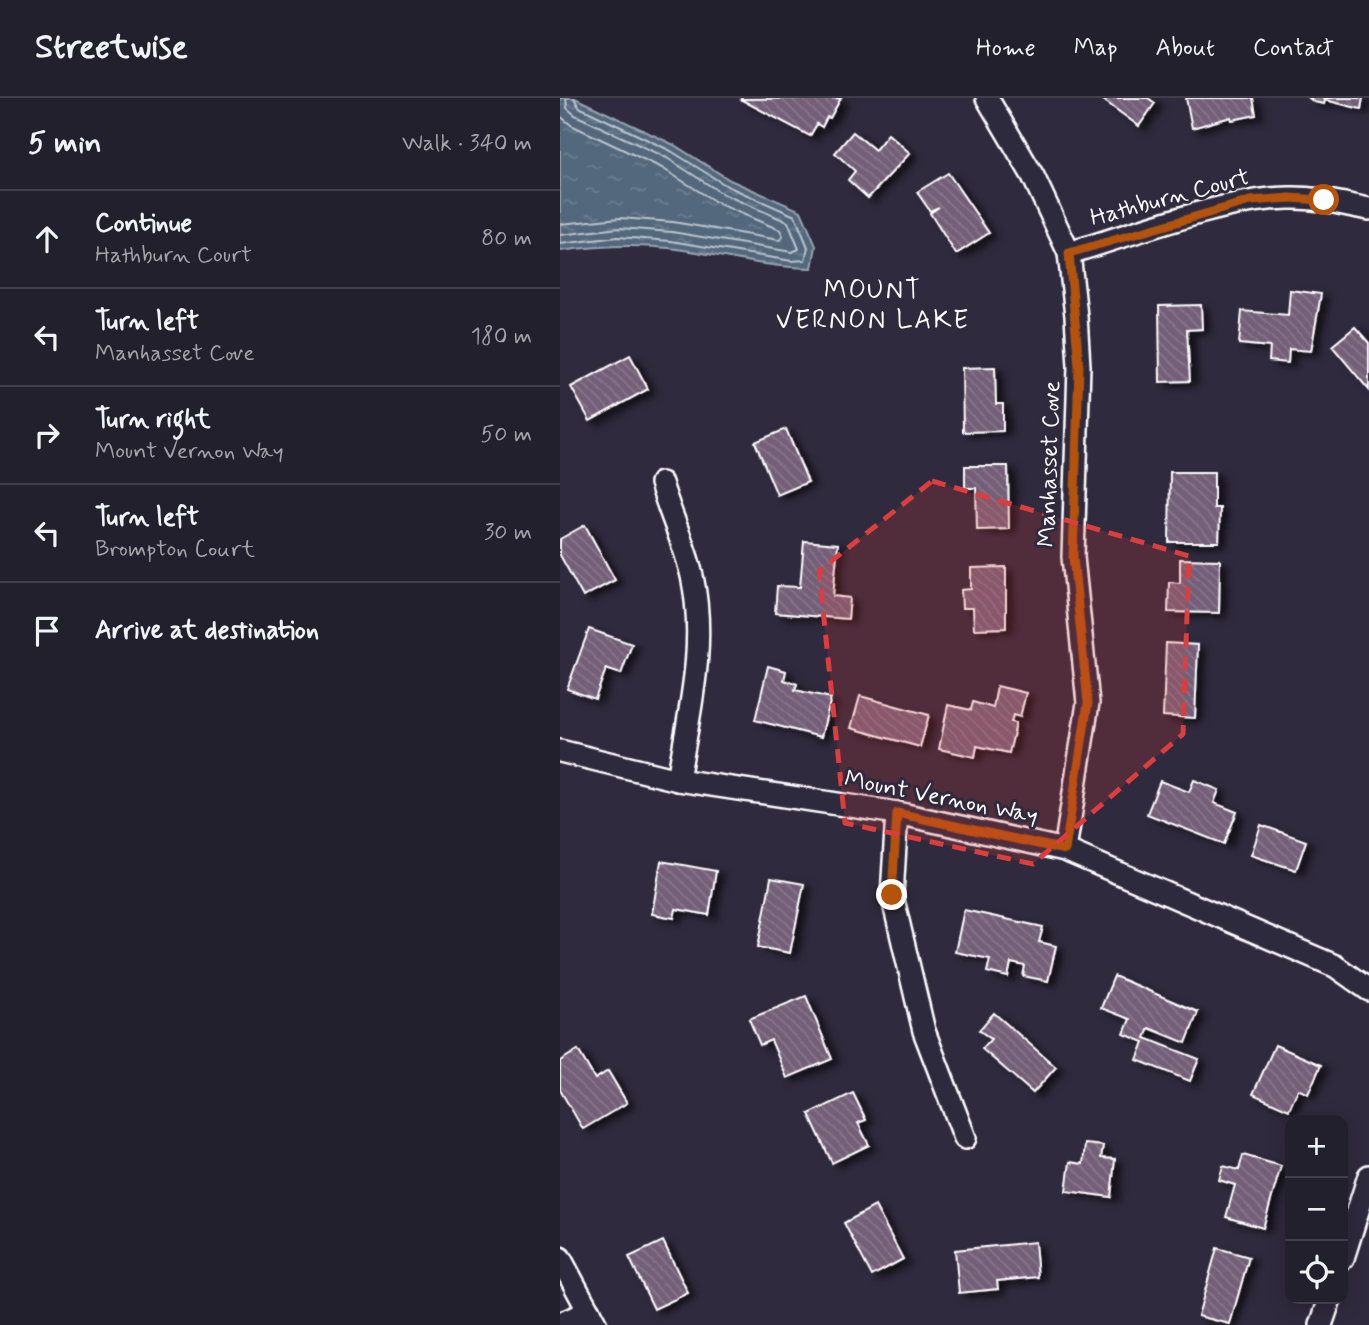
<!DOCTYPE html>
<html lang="en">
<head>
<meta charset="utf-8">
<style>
  body { margin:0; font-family:Mynerve,sans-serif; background:#2f2d3a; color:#f1f3f6 }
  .controls { position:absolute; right:21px; bottom:21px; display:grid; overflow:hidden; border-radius:14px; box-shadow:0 4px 18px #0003 }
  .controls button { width:63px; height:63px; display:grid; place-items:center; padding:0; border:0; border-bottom:2px solid #403e4a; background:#23202e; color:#f1f3f6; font:35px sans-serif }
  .stop { position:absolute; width:21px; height:21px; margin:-16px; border:5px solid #b45309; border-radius:50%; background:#fff }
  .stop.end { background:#b45309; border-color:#fff; box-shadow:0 2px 7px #0008 }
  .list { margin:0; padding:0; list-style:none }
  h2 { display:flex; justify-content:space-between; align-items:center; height:91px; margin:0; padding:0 28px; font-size:30px }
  h2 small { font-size:23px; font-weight:400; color:#a3a3aa }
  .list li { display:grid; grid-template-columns:46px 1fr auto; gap:21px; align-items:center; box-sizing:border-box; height:98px; padding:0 28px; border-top:2px solid #403e4a }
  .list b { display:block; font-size:26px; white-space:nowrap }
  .list p { margin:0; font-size:23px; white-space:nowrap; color:#a3a3aa }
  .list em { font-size:23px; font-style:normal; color:#a3a3aa }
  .icon { flex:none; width:38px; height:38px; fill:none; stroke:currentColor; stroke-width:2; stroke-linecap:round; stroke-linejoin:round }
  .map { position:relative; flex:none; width:809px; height:1227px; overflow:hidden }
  header { display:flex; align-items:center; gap:42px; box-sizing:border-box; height:98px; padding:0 35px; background:#23202e; border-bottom:2px solid #403e4a }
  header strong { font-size:33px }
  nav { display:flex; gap:38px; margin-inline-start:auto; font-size:24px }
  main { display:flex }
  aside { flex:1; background:#23202e }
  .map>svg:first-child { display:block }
</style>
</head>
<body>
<header>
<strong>Streetwise</strong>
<nav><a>Home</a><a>Map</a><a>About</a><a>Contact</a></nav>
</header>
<main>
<aside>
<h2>5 min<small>Walk · 340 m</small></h2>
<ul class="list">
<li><svg class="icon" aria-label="ahead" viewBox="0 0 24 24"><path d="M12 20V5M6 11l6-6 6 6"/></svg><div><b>Continue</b><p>Hathburn Court</p></div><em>80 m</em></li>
<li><svg class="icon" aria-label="left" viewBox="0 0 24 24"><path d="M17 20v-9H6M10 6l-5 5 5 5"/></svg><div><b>Turn left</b><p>Manhasset Cove</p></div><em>180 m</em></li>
<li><svg class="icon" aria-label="right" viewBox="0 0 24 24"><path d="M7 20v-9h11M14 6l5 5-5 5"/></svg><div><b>Turn right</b><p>Mount Vernon Way</p></div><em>50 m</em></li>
<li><svg class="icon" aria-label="left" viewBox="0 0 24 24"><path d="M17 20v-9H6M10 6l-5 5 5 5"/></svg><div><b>Turn left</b><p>Brompton Court</p></div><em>30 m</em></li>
<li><svg class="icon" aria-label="arrive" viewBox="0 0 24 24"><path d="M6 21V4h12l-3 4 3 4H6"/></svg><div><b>Arrive at destination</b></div></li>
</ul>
</aside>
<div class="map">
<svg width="809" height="1227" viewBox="0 0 809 1227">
  <defs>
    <pattern id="water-ripples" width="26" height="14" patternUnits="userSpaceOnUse" patternTransform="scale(1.75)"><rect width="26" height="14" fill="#52687d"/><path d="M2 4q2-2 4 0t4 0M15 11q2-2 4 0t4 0" fill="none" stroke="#6c7f90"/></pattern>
    <pattern id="building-back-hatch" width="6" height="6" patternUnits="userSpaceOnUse" patternTransform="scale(1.75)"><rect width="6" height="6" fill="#735e77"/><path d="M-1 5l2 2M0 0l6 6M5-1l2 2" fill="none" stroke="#88768b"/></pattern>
    <filter id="shadow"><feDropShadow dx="7" dy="4" stdDeviation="3.5" flood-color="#0009"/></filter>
  </defs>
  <rect width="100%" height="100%" fill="#2f2a3d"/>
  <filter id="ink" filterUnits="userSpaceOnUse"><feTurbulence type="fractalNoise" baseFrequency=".0143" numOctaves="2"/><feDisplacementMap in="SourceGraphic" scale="14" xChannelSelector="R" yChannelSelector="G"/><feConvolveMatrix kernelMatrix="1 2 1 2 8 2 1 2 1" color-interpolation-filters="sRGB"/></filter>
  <g filter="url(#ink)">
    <path fill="url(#water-ripples)" stroke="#97a4b1" stroke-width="2" d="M0 0H15L114 47 170 82 241 113 256 148 252 170C203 170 156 155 108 150 71 146 37 148 0 153Z"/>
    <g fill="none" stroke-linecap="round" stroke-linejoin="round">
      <g stroke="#bac3cb" stroke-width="2">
        <path d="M0 18 11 27 102 70 159 106 220 132 223 139 219 142 113 124 60 120 0 126"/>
        <path d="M0 137 59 130 112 134 232 154 239 151 228 124 163 96 107 60 15 17 7 10 6 0"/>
        <path d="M0 146 58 139 111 143 232 163 245 162 248 149 235 118 167 88 111 53 19 9 14 0"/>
      </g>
    </g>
    <g fill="url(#building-back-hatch)" stroke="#fff" stroke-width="2" filter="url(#shadow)">
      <path d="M281 0 270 20 267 19 262 29 257 26 250 38 180 1Z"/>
      <path d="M545 0H588L595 5 579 28 543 2Z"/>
      <path d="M626 0H693L696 17 672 22 671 19 632 30Z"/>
      <path d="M749 0H803L801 11 765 2 764 6 754 4Z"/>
      <path d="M293 34 315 52 328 36 350 55 308 100 288 82 295 73 275 55Z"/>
      <path d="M388 75 429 135 396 156 370 115 379 109 370 113 357 94Z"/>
      <path d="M730 192 761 196 751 253 729 251 728 265 709 263 710 249 679 246 682 213 728 217Z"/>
      <path d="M641 207 642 231 627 232 630 283 600 284 599 208Z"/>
      <path d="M795 229 809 245V292L772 248Z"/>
      <path d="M70 257 88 291 30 323 11 289Z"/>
      <path d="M435 269 436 306H443V333L403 334 402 270Z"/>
      <path d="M226 331 248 384 217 397 195 344Z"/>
      <path d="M405 368H448L449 431 417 432 416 390H405Z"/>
      <path d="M610 374H654V410H660L659 444H609Z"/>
      <path d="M25 427 55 482 23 499 0 457V441Z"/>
      <path d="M244 443 278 446 273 498 290 500 288 521 215 515 217 488 240 489Z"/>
      <path d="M620 461 660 462 659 515 608 514 609 484 620 485Z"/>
      <path d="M446 469V530L414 531 413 510H402L401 492 411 491V470Z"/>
      <path d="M29 531 72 546 61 576 46 571 35 601 7 591Z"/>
      <path d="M606 545 638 547 635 620 603 618Z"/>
      <path d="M208 568 226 573 224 582 237 586 235 592 271 600 261 639 195 622Z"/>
      <path d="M437 588 466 595 460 619 453 617 451 624 455 625V630L449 655 417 648 415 659 379 651 388 607 411 612 413 604 433 610Z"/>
      <path d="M300 598 369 617 360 649 291 630Z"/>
      <path d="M634 682 659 692 654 705 677 714 664 746 587 716 600 683 629 694Z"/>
      <path d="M701 727 746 743 736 772 691 757Z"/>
      <path d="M101 763 156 773 149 817 116 811 114 820 92 816Z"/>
      <path d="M211 780 244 786 230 855 198 849Z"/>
      <path d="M404 812 483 829 479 844 496 848 488 883 463 878 465 868 451 865 448 879 427 874 430 861 395 854Z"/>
      <path d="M554 878 638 914 626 945 589 930 585 940 639 961 630 983 577 962 584 944 564 936 570 921 541 910Z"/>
      <path d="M246 898 272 961 227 980 211 942 200 947 189 921Z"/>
      <path d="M434 915 496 969 473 995 422 951 431 941 419 932Z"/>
      <path d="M715 947 761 967 748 996 738 991 729 1012 693 996Z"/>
      <path d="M18 952 35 981 48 973 67 1005 23 1031 0 992V963Z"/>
      <path d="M293 995 306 1022 298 1025 309 1047 272 1065 249 1016Z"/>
      <path d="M525 1046 543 1048 541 1060 555 1061 551 1099 506 1093 510 1064 523 1066Z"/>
      <path d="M683 1057 721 1068 703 1130 666 1119 675 1087 659 1082 663 1068 679 1072Z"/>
      <path d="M315 1108 343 1161 312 1178 284 1125Z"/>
      <path d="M103 1143 128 1195 94 1211 69 1159Z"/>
      <path d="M475 1144 478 1179 437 1183 438 1191 399 1195 395 1152Z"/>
      <path d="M657 1150 689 1159 670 1226 638 1218Z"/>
    </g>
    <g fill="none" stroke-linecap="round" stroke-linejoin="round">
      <defs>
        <g id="street">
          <path d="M427 0 473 78 509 155 516 218 519 268 513 459 528 605 505 752"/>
          <path d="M509 155C574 136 663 101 729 100 756 99 782 106 809 111"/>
          <path d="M101 385C110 416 125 447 132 478 147 546 129 615 118 682"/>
          <path d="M0 653 118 682 337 715 505 752 775 868 809 892"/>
          <path d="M337 715 332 797 364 933 405 1040"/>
          <path d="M0 1160 36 1227"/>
          <path d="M783 1160 809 1078"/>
          <path d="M0 1226 29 1213"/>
          <path d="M761 1227 770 1201"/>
        </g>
      </defs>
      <use href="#street" stroke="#fff" stroke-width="26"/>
      <use href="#street" stroke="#2f2a3d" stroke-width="21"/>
    </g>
  </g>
  <g fill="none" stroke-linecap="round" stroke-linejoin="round" filter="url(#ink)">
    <path stroke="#b45309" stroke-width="9" d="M332 797 337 715 505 752 528 605 513 459 519 268 509 155 690 103 730 100 764 102"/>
  </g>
  <path fill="#da3e3e" fill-opacity="0.2" stroke="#da3e3e" stroke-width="5" stroke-dasharray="14 9" stroke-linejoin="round" d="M372 383 629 458 623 636 473 766 285 725 259 473Z"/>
  <g text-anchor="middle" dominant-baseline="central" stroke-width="6" stroke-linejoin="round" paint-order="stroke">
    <g font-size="24" fill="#fff" stroke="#2f2a3d">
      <text transform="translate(610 100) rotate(-15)">Hathburn Court</text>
      <text transform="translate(490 366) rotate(-88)">Manhasset Cove</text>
      <text transform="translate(381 700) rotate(11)">Mount Vernon Way</text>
    </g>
    <g font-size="26" letter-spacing="2" fill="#fff" stroke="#2f2a3d">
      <text x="313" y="193">MOUNT<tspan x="313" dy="30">VERNON LAKE</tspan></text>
    </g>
  </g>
</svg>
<div class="controls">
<button>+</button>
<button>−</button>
<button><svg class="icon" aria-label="locate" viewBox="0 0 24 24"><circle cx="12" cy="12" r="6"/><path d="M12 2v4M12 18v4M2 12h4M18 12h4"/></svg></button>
</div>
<div class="stop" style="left:764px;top:102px"></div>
<div class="stop end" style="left:332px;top:797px"></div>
</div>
</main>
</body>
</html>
